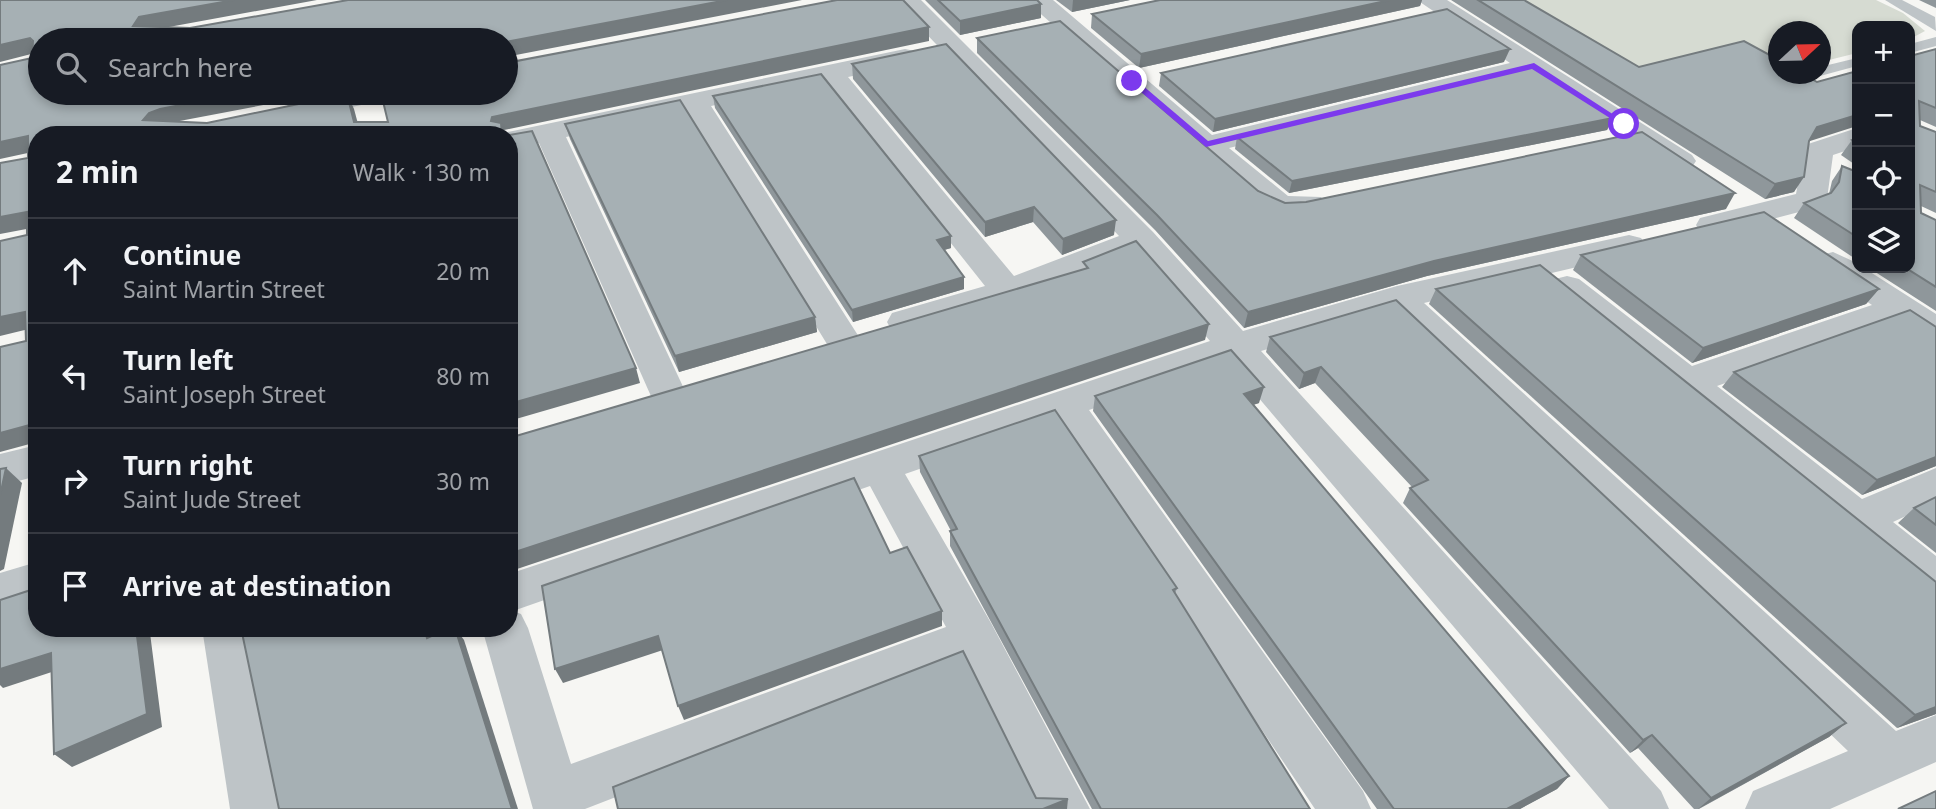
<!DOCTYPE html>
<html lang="en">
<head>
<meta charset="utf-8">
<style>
  body { margin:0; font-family:"Noto Sans",sans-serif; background:#242831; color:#f1f3f6 }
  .controls { position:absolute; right:21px; top:21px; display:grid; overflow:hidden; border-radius:14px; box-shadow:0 4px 10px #0003 }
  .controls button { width:63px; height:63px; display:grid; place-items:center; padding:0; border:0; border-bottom:2px solid #363941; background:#171b24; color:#f1f3f6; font:35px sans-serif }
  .compass { position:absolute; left:1768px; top:21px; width:63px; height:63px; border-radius:50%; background:#171b24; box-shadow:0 4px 10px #0003; rotate:68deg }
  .stop { position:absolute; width:21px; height:21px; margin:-16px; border:5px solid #7c3aed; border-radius:50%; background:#fff }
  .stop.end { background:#7c3aed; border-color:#fff; box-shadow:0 2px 7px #0008 }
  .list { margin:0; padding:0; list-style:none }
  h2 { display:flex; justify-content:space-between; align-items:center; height:91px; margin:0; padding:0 28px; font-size:30px }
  h2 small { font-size:23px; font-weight:400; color:#9ea1a6 }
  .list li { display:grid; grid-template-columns:46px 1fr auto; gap:21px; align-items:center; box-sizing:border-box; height:105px; padding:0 28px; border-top:2px solid #363941 }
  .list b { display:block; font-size:26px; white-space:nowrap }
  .list p { margin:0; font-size:23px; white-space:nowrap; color:#9ea1a6 }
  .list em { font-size:23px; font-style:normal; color:#9ea1a6 }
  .icon { flex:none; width:38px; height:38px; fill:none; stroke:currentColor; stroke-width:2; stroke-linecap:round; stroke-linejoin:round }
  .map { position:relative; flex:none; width:1936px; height:809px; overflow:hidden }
  .search { position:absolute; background:#171b24; box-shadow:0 4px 10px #0003; left:28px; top:28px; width:490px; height:77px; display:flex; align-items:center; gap:18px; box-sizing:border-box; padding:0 24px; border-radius:38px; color:#9ea1a6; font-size:26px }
  .panel { position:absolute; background:#171b24; box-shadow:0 4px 10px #0003; left:28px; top:126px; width:490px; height:511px; border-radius:28px }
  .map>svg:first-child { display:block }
</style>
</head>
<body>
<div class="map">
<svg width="1936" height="809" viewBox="0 0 1936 809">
  <rect width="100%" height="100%" fill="#f6f6f3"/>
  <path fill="#d6dbd2" d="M1495 0H1876L1903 13 1925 31 1910 39V26H1857V53L1821 62 1820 32H1778V71L1621 75Z"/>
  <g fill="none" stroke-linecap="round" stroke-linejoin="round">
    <g fill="#bec4c7" fill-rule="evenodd">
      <path d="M1885 0H1902L1935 17 1936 31Z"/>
      <path d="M1936 37V46L1910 53V44Z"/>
      <path d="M1857 58V66L1820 76 1814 74H1820V67Z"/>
    </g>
    <g fill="#bec4c7" fill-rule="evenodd">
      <path d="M894 0H921L1153 232 1243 331 1397 286 1629 235 1641 238 1646 245 1641 252 1424 303 1896 731 1936 715V762L1830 809H1745L1753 791 1848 751 1391 312 1261 351 1661 791 1669 809H1609L1228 362 1089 410 1363 791 1371 809H1315L1055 422 905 474 991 623 1090 809H1037L964 662 585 809H533L482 628H509V574L1210 341 1136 254 1020 299 905 334 892 331 887 322 892 313 985 286 823 82 711 106 861 340 856 349 843 353 830 349 685 112 566 137 686 393 680 403 667 407 654 403 539 143 509 149V135L498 134 905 49 915 51 918 57 915 63 848 77 1014 276 1119 236ZM870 486 946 627 571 764 528 628 521 614 513 611Z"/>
      <path d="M1025 0H1053L1212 135 1510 63 1417 0H1447L1692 155 1696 161 1692 167 1681 170 1670 167 1529 75 1229 148 1288 196 1321 197 1326 204 1321 211 1282 216 1256 204Z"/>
      <path d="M338 93H394L390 99 299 118 289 115 285 109 289 103Z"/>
      <path d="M1857 128V147L1833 155 1827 199 1822 206 1712 235 1700 232 1696 225 1700 218 1796 194 1804 150 1808 144Z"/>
      <path d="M1833 252 1857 263V268H1864L1936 314V343L1923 340 1897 322 1717 386 1862 499 1936 468V502L1893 522 1936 556V600L1920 594 1555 295 1550 287 1555 279 1567 276 1579 279 1692 366 1872 305 1821 271 1816 263 1821 255Z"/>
      <path d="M37 445V476L0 486V454Z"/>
      <path d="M37 562V600L0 611V573Z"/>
      <path d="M202 628H248L282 809H230Z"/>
    </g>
  </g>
  <g fill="#8f979b">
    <path d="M925 0H1037L1041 4V18L960 35Z"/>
    <path d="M1056 0H1130L1072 12Z"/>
    <path d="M1160 0H1422L1420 6 1139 68 1091 28 1092 14Z"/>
    <path d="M1451 0H1524L1639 67 1809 141 1794 192 1765 199Z"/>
    <path d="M1919 0H1936V8Z"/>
    <path d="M977 38 1258 191 1285 203 1726 209 1427 276 1244 328 1155 230 977 53Z"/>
    <path d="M1936 49V127L1920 120V126L1936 132V213L1921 206V213L1936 220V311L1869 268H1910V56Z"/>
    <path d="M1504 62 1213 132 1159 86 1161 73Z"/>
    <path d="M852 64 1114 235 1062 255 1033 222 985 237 853 79Z"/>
    <path d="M713 96 951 236V248L944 250 964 277V289L853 322 715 108Z"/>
    <path d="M1613 118 1607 130 1289 193 1235 149 1237 137Z"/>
    <path d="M565 124 815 317 817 332 679 372 570 139Z"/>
    <path d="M1857 138V166L1841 155 1852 140Z"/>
    <path d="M1842 166 1857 172V260L1794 218 1804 203 1829 194 1832 181Z"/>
    <path d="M1581 255 1879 289 1866 304 1692 363 1573 270Z"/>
    <path d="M1436 289 1936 582V714L1897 728 1429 304Z"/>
    <path d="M1396 300 1846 723 1829 737 1699 809H1694L1638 748 1630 753 1403 503 1410 488 1412 487 1315 383 1299 389 1266 352 1270 337Z"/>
    <path d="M1734 372 1936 466 1862 495 1722 387Z"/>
    <path d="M1095 396 1259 403 1253 405 1569 776 1557 789 1520 809H1377L1093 411Z"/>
    <path d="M919 456 1177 588 1175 594 1310 809H1092L950 546V531H951L920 472Z"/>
    <path d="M1936 497V553L1898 523 1914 508Z"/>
  </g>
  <g fill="#747b7e">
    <path d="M234 0H317L147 31 133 26 139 17Z"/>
    <path d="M727 0H802L506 57V42Z"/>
    <path d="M1073 0H1130L1072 12Z"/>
    <path d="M1390 0H1422L1420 6 1139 68 1141 54Z"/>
    <path d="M1041 4V18L960 35V21Z"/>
    <path d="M929 27V41L504 130 505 135H502L491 121 492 117Z"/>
    <path d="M30 38 39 52 0 62V45Z"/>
    <path d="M1510 49 1504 62 1213 132 1215 119Z"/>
    <path d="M243 93H327L169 123 143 120 149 113 160 109Z"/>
    <path d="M347 94 354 109 361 135 354 122Z"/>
    <path d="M1857 115V126L1807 142 1817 127Z"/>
    <path d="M1613 118 1607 130 1289 193 1292 181Z"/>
    <path d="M28 136 37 151 0 159V142Z"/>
    <path d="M1804 177 1794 192 1765 199 1775 184Z"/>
    <path d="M1735 193 1726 209 1427 276 1244 328 1248 312 1434 261Z"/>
    <path d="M1034 207 1033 222 985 237V222Z"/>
    <path d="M27 212 37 227 0 234V217Z"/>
    <path d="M1116 220 1114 235 1062 255 1063 239Z"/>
    <path d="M951 236V248L937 252V240Z"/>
    <path d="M964 277V289L853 322 852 310Z"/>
    <path d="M1879 289 1866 304 1692 363 1703 348Z"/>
    <path d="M25 312 37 327 0 336V317Z"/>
    <path d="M815 317 817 332 679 372 675 356Z"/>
    <path d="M1209 324 1205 340 517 569 509 554Z"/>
    <path d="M1321 367 1315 383 1299 389 1304 373Z"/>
    <path d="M636 368 640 383 509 421V404Z"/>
    <path d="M1264 387 1259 403 1240 409 1244 394Z"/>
    <path d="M37 423V442L0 452V433Z"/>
    <path d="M1936 457V466L1862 495 1877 480Z"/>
    <path d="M6 468 22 483 4 569 0 571V496Z"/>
    <path d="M942 611V626L684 720 678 706Z"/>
    <path d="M136 628H162L150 633 162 727 72 767 54 754Z"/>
    <path d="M424 628H431L437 652 427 638Z"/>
    <path d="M455 628 464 640 518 809H512Z"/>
    <path d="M658 636 663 650 563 683 555 669Z"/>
    <path d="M51 653 67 667 3 688 0 685V664Z"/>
    <path d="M1936 707V714L1897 728 1915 715Z"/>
    <path d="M1846 723 1829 737 1698 809 1711 798Z"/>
    <path d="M1652 735 1638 748 1630 753 1643 740Z"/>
    <path d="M1569 776 1557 789 1520 809H1507Z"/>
    <path d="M1068 799 1067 809H1043Z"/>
  </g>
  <g fill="#a6b0b4" stroke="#747b7e" stroke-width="2">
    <path d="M0 0H234L139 17 133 26 190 28 348 0H727L506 42V40H40V93H243L160 109 149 113 143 120 207 123 347 94 354 122H388L381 93H506V63L837 0H903L929 27 492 117 491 121 501 123 502 135H37V423L0 433V347L26 341 25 312 0 317V241L27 235V212L0 217V163L28 158V136L0 142V65L32 58 33 41 30 38 0 45Z"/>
    <path d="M938 0H1037L1041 4 960 21Z"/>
    <path d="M1160 0H1390L1141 54 1092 14Z"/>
    <path d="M1478 0H1524L1639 67 1744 41 1779 60V74H1803L1817 82 1857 71V115L1817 127 1809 141 1804 177 1775 184Z"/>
    <path d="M1447 9 1510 49 1215 119 1161 73Z"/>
    <path d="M1060 21 1258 191 1285 203 1306 202 1642 132 1735 193 1434 261 1248 312 1157 215 977 38Z"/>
    <path d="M946 44 1116 220 1063 239 1034 207 985 222 852 64Z"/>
    <path d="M1936 49V108L1919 101 1920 126 1936 132V192L1920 185 1921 213 1936 220V287L1906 268H1910V56Z"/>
    <path d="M1533 66 1613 118 1292 181 1237 137Z"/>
    <path d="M821 74 951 236 937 240 964 277 852 310 713 96Z"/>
    <path d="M680 100 815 317 675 356 565 124Z"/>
    <path d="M532 131 636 368 509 404V135Z"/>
    <path d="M1857 138V144L1852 140Z"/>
    <path d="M1842 166 1857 172V237L1804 203 1831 193 1839 182Z"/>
    <path d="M1764 212 1879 289 1703 348 1581 255Z"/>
    <path d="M1136 241 1209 324 509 554V438L1088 268 1083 262Z"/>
    <path d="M1540 265 1936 582V707L1915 715 1436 289Z"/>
    <path d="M1396 300 1846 723 1711 798 1652 735 1643 740 1410 488 1428 480 1321 367 1304 373 1270 337Z"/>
    <path d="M1910 310 1936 327V457L1877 480 1734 372Z"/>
    <path d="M1231 350 1264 387 1244 394 1569 776 1507 809H1394L1095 396Z"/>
    <path d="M1055 410 1177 588 1173 590 1310 809H1101L950 531 957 529 919 456Z"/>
    <path d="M6 468 0 496V469Z"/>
    <path d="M854 478 890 553 907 547 942 611 678 706 658 636 555 669 542 586Z"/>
    <path d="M1936 497V525L1914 508Z"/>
    <path d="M37 588V628H136L147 714 54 754 51 653 0 669V600Z"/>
    <path d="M241 628H424L427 638 449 628H455L512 809H279Z"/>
    <path d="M963 651 1036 798 1068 799 1043 809H618L613 787Z"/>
    <path d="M1936 791V809H1898Z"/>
  </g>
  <path fill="#7c3aed" d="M1534 63 1628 124 1621 125 1532 69 1206 147 1128 81 1135 79 1208 141Z"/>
</svg>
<div class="controls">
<button>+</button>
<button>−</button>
<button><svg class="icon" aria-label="locate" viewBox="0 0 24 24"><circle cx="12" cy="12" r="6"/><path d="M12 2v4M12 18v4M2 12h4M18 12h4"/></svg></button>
<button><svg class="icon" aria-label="layers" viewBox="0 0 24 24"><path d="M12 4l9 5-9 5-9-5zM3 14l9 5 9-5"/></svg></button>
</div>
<svg class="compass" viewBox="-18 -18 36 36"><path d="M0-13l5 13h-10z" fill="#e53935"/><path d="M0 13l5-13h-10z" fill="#9ea1a6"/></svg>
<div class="stop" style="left:1624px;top:124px"></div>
<div class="stop end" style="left:1132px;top:81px"></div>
<div class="search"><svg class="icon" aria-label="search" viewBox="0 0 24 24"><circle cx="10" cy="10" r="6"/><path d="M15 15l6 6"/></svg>Search here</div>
<section class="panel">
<h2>2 min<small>Walk · 130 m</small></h2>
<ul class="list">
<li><svg class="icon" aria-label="ahead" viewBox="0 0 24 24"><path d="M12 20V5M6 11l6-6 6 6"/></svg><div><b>Continue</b><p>Saint Martin Street</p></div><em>20 m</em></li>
<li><svg class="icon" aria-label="left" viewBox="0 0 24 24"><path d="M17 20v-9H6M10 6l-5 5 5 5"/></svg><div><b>Turn left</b><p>Saint Joseph Street</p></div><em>80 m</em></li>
<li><svg class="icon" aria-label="right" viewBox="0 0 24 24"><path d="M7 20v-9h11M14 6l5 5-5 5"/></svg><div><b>Turn right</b><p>Saint Jude Street</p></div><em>30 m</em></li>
<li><svg class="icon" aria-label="arrive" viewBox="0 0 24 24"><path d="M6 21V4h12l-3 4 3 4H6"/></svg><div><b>Arrive at destination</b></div></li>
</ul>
</section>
</div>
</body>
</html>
